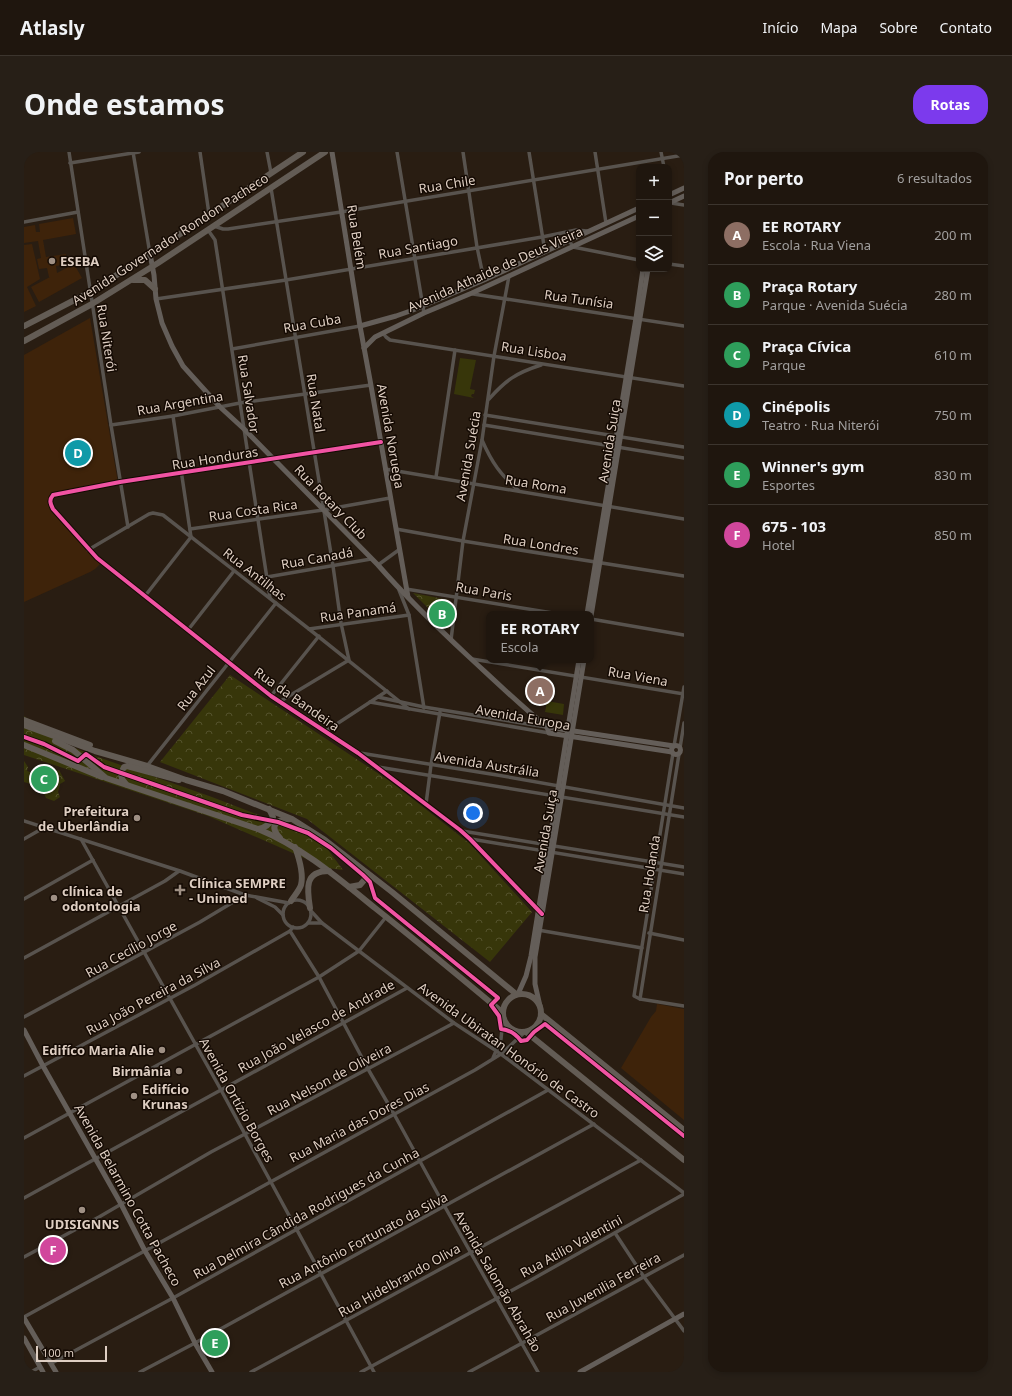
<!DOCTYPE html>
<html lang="pt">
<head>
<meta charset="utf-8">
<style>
  body { margin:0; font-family:"Noto Sans",sans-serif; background:#271f17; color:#f1f3f6 }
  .controls { position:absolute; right:12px; top:12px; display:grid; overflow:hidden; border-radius:8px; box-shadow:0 2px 6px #0003 }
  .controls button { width:36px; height:36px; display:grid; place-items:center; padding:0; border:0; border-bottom:1px solid #3c352e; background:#1f160e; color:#f1f3f6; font:20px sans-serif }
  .scale { position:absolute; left:12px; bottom:10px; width:71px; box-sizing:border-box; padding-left:4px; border:2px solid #decec2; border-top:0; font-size:11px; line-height:14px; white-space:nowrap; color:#decec2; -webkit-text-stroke:3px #140a03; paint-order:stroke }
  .you { position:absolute; left:449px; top:661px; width:14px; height:14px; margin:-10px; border:3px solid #fff; border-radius:50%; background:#1a73e8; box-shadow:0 0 0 6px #1a73e833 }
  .badge { display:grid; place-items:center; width:26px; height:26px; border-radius:50%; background:#7c3aed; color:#fff; font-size:13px; font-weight:700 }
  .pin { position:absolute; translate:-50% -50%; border:2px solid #fff; box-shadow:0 1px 4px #0006 }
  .popup { position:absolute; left:462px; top:459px; width:108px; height:52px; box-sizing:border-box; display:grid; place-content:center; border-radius:8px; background:#1f160e; filter:drop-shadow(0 1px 3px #0005); font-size:13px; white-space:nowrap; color:#a19f9e }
  .popup b { font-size:15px; color:#f1f3f6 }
  .popup::after { content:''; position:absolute; left:50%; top:100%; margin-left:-8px; border:8px solid transparent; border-top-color:#1f160e }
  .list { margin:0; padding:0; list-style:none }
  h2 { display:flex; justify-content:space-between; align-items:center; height:52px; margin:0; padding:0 16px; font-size:17px }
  h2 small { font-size:13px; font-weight:400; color:#a19f9e }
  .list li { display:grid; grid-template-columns:26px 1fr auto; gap:12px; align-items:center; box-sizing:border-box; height:60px; padding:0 16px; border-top:1px solid #3c352e }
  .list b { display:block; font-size:15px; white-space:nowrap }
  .list p { margin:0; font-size:13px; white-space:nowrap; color:#a19f9e }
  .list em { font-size:13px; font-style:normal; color:#a19f9e }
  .icon { flex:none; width:22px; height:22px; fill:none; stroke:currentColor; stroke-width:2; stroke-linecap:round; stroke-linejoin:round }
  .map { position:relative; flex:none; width:660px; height:1220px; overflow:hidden; border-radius:16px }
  header { display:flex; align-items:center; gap:24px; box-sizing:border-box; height:56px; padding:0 20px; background:#1f160e; border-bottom:1px solid #3c352e }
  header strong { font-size:19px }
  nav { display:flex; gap:22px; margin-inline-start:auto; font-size:14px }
  .intro { display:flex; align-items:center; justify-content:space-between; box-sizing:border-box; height:96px; padding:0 24px }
  h1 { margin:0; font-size:28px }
  .button { padding:10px 18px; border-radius:16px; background:#7c3aed; color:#fff; font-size:14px; font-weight:700 }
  main { display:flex; gap:24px; padding:0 24px }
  aside { flex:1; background:#1f160e; border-radius:16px; box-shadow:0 2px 6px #0003 }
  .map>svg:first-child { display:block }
</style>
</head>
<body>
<header>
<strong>Atlasly</strong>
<nav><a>Início</a><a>Mapa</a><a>Sobre</a><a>Contato</a></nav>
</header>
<div class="intro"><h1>Onde estamos</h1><a class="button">Rotas</a></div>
<main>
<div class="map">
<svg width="660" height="1220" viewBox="0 0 660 1220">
  <defs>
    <pattern id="forest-crowns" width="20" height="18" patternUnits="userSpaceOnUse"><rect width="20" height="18" fill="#37360a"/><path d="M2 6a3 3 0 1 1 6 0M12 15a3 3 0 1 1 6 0" fill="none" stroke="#54522c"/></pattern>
  </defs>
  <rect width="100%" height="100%" fill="#291d12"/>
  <g fill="#3e230a">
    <path d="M49 66 52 82 19 88 22 105 42 102 43 112 32 114 33 121 50 112 58 126 15 150 7 135 26 125H25L23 116 15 117 13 107 17 106 14 89 0 91V75L11 73 12 80H16L15 72Z"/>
    <path d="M8 92 16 127 3 135 12 154 0 160V93Z"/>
    <path d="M66 166 94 331 30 343 27 347 29 357 78 410 71 417 66 420 0 450V203Z"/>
    <path d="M633 852 660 857V968L597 916 627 865 632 859Z"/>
  </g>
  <g fill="url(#forest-crowns)">
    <path d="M389 441 425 448V477Z"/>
    <path d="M206 523 367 630 445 691 508 760 466 810 283 667 136 610Z"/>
    <path d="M0 564 36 590 71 604 188 645 261 673 299 691 319 718 303 716 184 664 0 603Z"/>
    <path d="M0 609 4 615 3 619 21 625 35 618 41 629 36 632 34 640 36 645 30 649 22 646 17 635 0 630Z"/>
  </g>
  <g fill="#37360a">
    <path d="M436 206 452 208 446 237 451 238 450 242H448L447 244 450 246 430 242Z"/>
    <path d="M523 549 540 552 539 563 521 560Z"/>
  </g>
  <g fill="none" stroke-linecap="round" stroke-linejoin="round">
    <g stroke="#58534e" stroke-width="3.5">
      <path d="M45 0 87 273 104 375"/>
      <path d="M109 0 126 102"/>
      <path d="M176 0 185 62"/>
      <path d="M243 0 247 21"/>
      <path d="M373 0 400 161"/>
      <path d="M439 0 453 95 460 128"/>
      <path d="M505 0 521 100"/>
      <path d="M571 0 582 71"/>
      <path d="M637 0 640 15"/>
      <path d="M46 11 115 0"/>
      <path d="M247 36 309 414 317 471 325 508 255 550"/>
      <path d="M647 51 660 53"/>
      <path d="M0 70 54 60"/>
      <path d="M190 74 199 77H204L317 60 660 3"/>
      <path d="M184 78 191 88 246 446"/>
      <path d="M545 88 549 95 615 108"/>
      <path d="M645 112 660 114"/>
      <path d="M449 142 660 174"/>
      <path d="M132 147 262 128 518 85 552 78 563 79"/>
      <path d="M359 181 362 185 366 188 660 234"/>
      <path d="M208 197 336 174"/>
      <path d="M465 247C482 228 492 221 517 213"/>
      <path d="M461 263 660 295"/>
      <path d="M149 264 167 385"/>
      <path d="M87 273 149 264 216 251 347 233"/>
      <path d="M460 273 660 306"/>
      <path d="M458 288C468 311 476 322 495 339"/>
      <path d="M357 290 96 330 29 343C25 348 26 351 29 357L73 406 247 544 334 601 436 678 446 687 516 759"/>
      <path d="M361 317 660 367"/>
      <path d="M412 325 431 198"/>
      <path d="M166 377 299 358 366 346"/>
      <path d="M372 377 439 389 660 424"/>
      <path d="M64 398 125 362 129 361 139 363 285 477 385 557"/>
      <path d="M354 413 376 397"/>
      <path d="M243 425 347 407"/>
      <path d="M382 437 535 462"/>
      <path d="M375 438 385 463 400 556"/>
      <path d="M121 444 167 385"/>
      <path d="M567 467 660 483"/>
      <path d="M285 477 385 463"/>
      <path d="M164 478 210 419"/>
      <path d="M427 488 439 389 458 288 470 204 485 124"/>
      <path d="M448 507 660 542"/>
      <path d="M247 544 295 484"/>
      <path d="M354 545 400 555 522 575"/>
      <path d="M346 550 525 581"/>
      <path d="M302 579 363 539"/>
      <path d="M650 594 660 535"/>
      <path d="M656 596 660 571"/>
      <path d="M336 601 473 623 660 656"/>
      <path d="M649 601 610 844 616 847 660 854"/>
      <path d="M123 614 252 451"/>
      <path d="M354 615 660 665"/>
      <path d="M402 652 407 613 416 560"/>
      <path d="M0 669 156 719 221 743 265 751"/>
      <path d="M438 679 660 715"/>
      <path d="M0 687 21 675"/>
      <path d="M57 687 197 938 350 1220"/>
      <path d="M447 687 660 722"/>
      <path d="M233 746 251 755 259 763"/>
      <path d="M0 747 69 708"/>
      <circle cx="273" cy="762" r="14"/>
      <path d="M287 759 298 771 430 871 477 902 660 1041"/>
      <path d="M284 771H298"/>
      <path d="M269 775 266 779 295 825 344 917 370 962 421 1055 514 1220"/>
      <path d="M514 778 618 796"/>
      <path d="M625 781 660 788"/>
      <path d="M0 806 141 729 155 719"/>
      <path d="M616 847 655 602"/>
      <path d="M0 865 176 770 221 743"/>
      <path d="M469 906 477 887 479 867"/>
      <path d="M0 924 171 833 266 779"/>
      <path d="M0 986 295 825 335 799 362 765"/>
      <path d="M0 1046 383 836"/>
      <path d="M591 1081 620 1125 660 1179"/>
      <path d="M0 1105 75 1065 187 1000 430 871"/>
      <path d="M0 1165 451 918 477 902 501 880"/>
      <path d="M28 1211 149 1146 524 938"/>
      <path d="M7 1220 16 1215"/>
      <path d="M116 1220 171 1191 570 972"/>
      <path d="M227 1220 617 1008"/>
      <path d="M337 1220 507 1128 660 1042"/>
      <path d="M445 1220 660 1103"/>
    </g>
    <g stroke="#645e59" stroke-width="5">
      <path d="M308 0 336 174 346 228 384 445"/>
      <path d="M645 43 660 36"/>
      <path d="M645 51 660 44"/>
      <path d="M126 102 130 123 132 147 138 171 148 194 159 214 196 255 220 277 354 413C382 445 413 475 444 504 470 528 496 553 523 575L525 581 648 600"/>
      <path d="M336 174 372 164 389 158 460 128 615 56"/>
      <path d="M340 196 351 185 400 161 448 141 615 64"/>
      <path d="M563 462 612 166 619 117"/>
      <path d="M567 464 624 117"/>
      <path d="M523 575 650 594"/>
      <circle cx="652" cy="598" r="4.5"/>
      <path d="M494 842 502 824 507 804 555 508"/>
      <path d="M516 854 511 832V805L560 508"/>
      <path d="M0 878 19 914 97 1052 121 1099 149 1146 171 1191 188 1220"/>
      <path d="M0 1166 32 1220"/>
      <path d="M0 1186 19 1220"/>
      <path d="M556 1220 660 1162"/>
    </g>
    <g stroke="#635c55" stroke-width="6">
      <path d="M109 128H121L131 137"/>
      <path d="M0 174 66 140 135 96 279 0"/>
      <path d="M0 189 68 152 134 111 301 0"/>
      <path d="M0 568 66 593"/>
      <path d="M0 573 71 599 123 614 162 628 199 639 268 667 301 688 368 740 492 842"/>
      <path d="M31 589 49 598 82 626 234 677C278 695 314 726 351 756 394 790 436 825 478 860"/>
      <path d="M0 593 78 625"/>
      <path d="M102 632 98 627 97 621 100 615 103 614 155 628"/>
      <path d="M234 677C242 676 246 672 249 665L245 657"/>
      <path d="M256 686C244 673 253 667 267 667"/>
      <path d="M325 735 336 733 342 726 343 721"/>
      <path d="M267 749C270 744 275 739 277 733 280 721 275 706 271 695"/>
      <path d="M286 756C283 737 280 719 305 719"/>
      <circle cx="498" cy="861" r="19"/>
      <path d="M517 862 660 978"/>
      <path d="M502 880 660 1008"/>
    </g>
    <defs>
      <g id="cycleway">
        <path d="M357 290 96 330 29 343C25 348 26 351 29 357L73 406 247 544 334 601 436 678 446 687 518 762"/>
        <path d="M0 585 20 592 54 609 62 602 80 615 218 663 254 670 284 681 307 696 339 723 346 730 351 746 473 845 474 846 467 853 475 864 477 877C486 878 492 882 497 889L503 888 510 880 521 872 660 984"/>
      </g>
    </defs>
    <use href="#cycleway" stroke="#140a03" stroke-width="6"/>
    <use href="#cycleway" stroke="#f153a3" stroke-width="4"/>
  </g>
  <g fill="#9f9084" stroke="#140a03" stroke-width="1.5">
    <circle cx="28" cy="109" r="4"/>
    <circle cx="113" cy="666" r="4"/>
    <path d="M154 732h4v4h4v4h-4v4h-4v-4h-4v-4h4z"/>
    <circle cx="30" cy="746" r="4"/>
    <circle cx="138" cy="898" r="4"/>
    <circle cx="155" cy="919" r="4"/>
    <circle cx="110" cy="944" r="4"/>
    <circle cx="58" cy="1058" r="4"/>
  </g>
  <g text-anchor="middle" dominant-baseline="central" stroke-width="3" stroke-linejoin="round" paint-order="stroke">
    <g font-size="13" fill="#decec2" stroke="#140a03">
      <text transform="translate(423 32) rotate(-9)">Rua Chile</text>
      <text transform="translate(333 85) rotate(81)">Rua Belém</text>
      <text transform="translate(146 87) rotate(-33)">Avenida Governador Rondon Pacheco</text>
      <text transform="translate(394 95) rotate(-10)">Rua Santiago</text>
      <text transform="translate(471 117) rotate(-24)">Avenida Athaide de Deus Vieira</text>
      <text transform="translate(555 147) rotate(8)">Rua Tunísia</text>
      <text transform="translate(288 171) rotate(-10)">Rua Cuba</text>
      <text transform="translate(83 186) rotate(81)">Rua Niterói</text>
      <text transform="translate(510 199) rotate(9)">Rua Lisboa</text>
      <text transform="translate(225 242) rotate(81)">Rua Salvador</text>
      <text transform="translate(156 251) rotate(-10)">Rua Argentina</text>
      <text transform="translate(292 251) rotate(81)">Rua Natal</text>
      <text transform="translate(367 284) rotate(80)">Avenida Noruega</text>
      <text transform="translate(585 289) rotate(-81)">Avenida Suiça</text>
      <text transform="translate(444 304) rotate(-80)">Avenida Suécia</text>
      <text transform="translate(191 306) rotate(-9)">Rua Honduras</text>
      <text transform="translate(512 332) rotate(9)">Rua Roma</text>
      <text transform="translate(307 350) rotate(46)">Rua Rotary Club</text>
      <text transform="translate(229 358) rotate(-8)">Rua Costa Rica</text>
      <text transform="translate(517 392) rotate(9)">Rua Londres</text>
      <text transform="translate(293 406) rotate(-10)">Rua Canadá</text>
      <text transform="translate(231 422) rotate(38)">Rua Antilhas</text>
      <text transform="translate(460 439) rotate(10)">Rua Paris</text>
      <text transform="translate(334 460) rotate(-8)">Rua Panamá</text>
      <text transform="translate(614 524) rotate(10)">Rua Viena</text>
      <text transform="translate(172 536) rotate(-52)">Rua Azul</text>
      <text transform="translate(273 547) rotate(35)">Rua da Bandeira</text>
      <text transform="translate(499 565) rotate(10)">Avenida Europa</text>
      <text transform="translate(463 612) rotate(9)">Avenida Austrália</text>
      <text transform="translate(521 679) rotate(-80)">Avenida Suiça</text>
      <text transform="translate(625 722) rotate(-81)">Rua Holanda</text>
      <text transform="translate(107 797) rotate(-29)">Rua Cecílio Jorge</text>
      <text transform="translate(129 844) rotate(-28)">Rua João Pereira da Silva</text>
      <text transform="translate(292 874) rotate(-29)">Rua João Velasco de Andrade</text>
      <text transform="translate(485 898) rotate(36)">Avenida Ubiratan Honório de Castro</text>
      <text transform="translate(305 927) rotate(-28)">Rua Nelson de Oliveira</text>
      <text transform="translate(213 948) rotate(61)">Avenida Ortízio Borges</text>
      <text transform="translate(335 970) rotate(-28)">Rua Maria das Dores Dias</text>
      <text transform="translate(104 1043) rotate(61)">Avenida Belarmino Cotta Pacheco</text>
      <text transform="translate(282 1061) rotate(-29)">Rua Delmira Cândida Rodrigues da Cunha</text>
      <text transform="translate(339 1088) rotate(-28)">Rua Antônio Fortunato da Silva</text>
      <text transform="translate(547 1094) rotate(-29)">Rua Atilio Valentini</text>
      <text transform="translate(375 1128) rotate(-29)">Rua Hidelbrando Oliva</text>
      <text transform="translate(474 1129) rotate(60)">Avenida Salomão Abrahão</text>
      <text transform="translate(579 1135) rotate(-29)">Rua Juvenilia Ferreira</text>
    </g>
    <g font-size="13" font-weight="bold" fill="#decec2" stroke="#140a03" text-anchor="start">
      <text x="36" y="109">ESEBA</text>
      <text x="105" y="659" text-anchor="end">Prefeitura<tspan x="105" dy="15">de Uberlândia</tspan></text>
      <text x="165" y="731">Clínica SEMPRE<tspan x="165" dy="15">- Unimed</tspan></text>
      <text x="38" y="739">clínica de<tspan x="38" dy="15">odontologia</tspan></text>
      <text x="130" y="898" text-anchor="end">Edifíco Maria Alie</text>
      <text x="147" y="919" text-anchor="end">Birmânia</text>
      <text x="118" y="937">Edifício<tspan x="118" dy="15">Krunas</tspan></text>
      <text x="58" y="1072" text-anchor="middle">UDISIGNNS</text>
    </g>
  </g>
</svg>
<div class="controls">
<button>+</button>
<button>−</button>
<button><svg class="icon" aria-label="layers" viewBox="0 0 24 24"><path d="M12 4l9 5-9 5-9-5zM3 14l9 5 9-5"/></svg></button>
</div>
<div class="scale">100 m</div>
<div class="you"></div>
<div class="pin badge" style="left:516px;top:539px;background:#8d6e63">A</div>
<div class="popup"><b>EE ROTARY</b>Escola</div>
<div class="pin badge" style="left:418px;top:462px;background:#2e9e5b">B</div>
<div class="pin badge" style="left:20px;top:627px;background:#2e9e5b">C</div>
<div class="pin badge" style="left:54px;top:301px;background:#0f9aa8">D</div>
<div class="pin badge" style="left:191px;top:1191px;background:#2e9e5b">E</div>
<div class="pin badge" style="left:29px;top:1098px;background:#d1479c">F</div>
</div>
<aside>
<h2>Por perto<small>6 resultados</small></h2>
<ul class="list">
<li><span class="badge" style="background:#8d6e63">A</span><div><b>EE ROTARY</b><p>Escola · Rua Viena</p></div><em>200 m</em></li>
<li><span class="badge" style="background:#2e9e5b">B</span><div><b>Praça Rotary</b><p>Parque · Avenida Suécia</p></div><em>280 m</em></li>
<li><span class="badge" style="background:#2e9e5b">C</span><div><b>Praça Cívica</b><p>Parque</p></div><em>610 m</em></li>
<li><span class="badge" style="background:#0f9aa8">D</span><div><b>Cinépolis</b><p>Teatro · Rua Niterói</p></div><em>750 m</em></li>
<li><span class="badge" style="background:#2e9e5b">E</span><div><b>Winner's gym</b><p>Esportes</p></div><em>830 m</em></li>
<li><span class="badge" style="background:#d1479c">F</span><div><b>675 - 103</b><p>Hotel</p></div><em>850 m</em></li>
</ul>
</aside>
</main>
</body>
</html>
